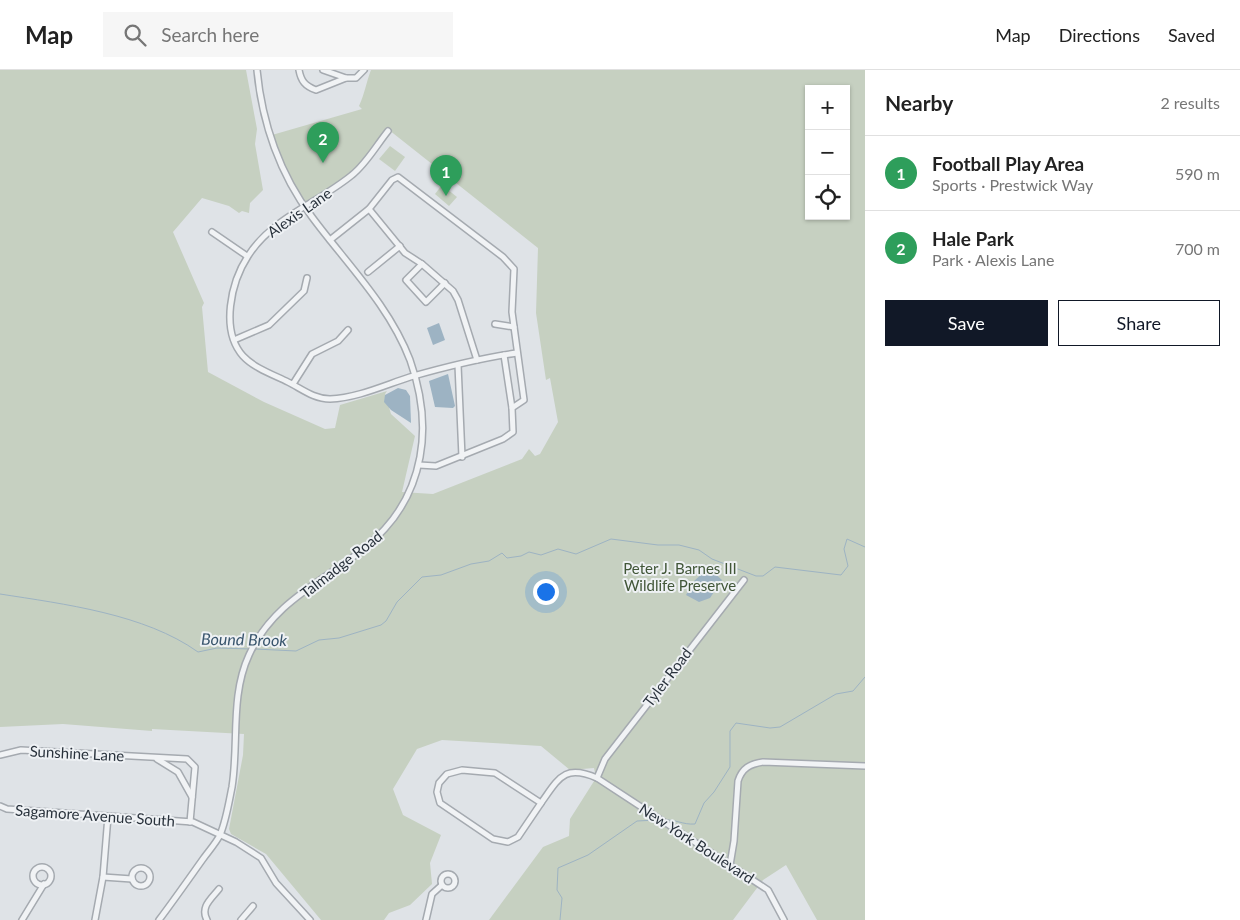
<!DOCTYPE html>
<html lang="en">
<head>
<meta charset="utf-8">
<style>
  body { margin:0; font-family:Lato,sans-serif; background:#f6f6f6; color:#222 }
  .controls { position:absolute; right:15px; top:15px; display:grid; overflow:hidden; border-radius:0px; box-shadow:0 1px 4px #0004 }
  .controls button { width:45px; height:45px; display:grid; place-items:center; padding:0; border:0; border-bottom:1px solid #e0e0e0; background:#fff; color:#222; font:25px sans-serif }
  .you { position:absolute; left:545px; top:521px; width:18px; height:18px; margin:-12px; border:4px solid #fff; border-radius:50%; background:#1a73e8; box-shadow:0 0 0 8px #1a73e833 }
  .badge { display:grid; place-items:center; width:32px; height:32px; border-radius:50%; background:#111827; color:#fff; font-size:16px; font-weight:700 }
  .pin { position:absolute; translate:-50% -41px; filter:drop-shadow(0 1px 2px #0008) }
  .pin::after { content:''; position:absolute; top:26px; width:18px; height:15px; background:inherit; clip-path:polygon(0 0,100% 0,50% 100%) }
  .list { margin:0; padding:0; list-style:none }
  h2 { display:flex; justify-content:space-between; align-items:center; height:65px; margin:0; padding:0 20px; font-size:21px }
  h2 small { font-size:16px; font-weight:400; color:#767676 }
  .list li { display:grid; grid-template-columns:32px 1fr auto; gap:15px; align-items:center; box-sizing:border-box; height:75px; padding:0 20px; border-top:1px solid #e0e0e0 }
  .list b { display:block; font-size:19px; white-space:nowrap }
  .list p { margin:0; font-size:16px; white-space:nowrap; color:#767676 }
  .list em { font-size:16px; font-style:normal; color:#767676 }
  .actions { display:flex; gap:10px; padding:15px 20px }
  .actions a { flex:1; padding:11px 0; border:1px solid #111827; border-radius:0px; text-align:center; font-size:18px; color:#111827 }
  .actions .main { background:#111827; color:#fff }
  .icon { flex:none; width:28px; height:28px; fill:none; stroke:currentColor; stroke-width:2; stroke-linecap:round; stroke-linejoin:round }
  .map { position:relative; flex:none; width:865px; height:850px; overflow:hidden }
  header { display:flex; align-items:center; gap:30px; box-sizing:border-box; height:70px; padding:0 25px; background:#fff; border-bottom:1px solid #e0e0e0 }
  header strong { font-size:24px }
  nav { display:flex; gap:28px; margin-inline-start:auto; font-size:18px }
  .search { width:350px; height:45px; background:#f6f6f6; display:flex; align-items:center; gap:12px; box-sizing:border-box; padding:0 18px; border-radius:0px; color:#767676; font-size:19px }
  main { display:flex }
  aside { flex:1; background:#fff }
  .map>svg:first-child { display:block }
</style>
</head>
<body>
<header>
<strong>Map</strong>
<div class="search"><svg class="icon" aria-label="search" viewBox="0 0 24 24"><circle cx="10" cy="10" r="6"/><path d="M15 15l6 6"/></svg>Search here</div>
<nav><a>Map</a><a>Directions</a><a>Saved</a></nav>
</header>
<main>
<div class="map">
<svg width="865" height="850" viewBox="0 0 865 850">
  <rect width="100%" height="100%" fill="#dfe3e7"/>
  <g fill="#c6d0c1" fill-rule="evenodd">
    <path d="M0 0H246L257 59 255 74 263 120 250 133 249 143 242 141 239 143 229 136 202 128 173 162 204 233 202 237 208 302 264 332 325 359 335 358 340 335 387 321 385 324 391 344 415 366 402 422 433 424 522 389 529 379 535 386 540 384 558 352 550 308 546 310 536 243 538 178 389 60 358 99 305 137 280 87 272 65 362 39 359 36C365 23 366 13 371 0H865V850H817L786 795 763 810 733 850H489L543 777 569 766 570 749 596 708 594 698 570 700 541 676 442 670 417 679 393 719 403 745 441 765 430 793 432 814 410 835 389 843 384 850H321L266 784 231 764 229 759 243 685 244 664 152 659V661L63 654 0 657ZM809 19H846V146H809Z"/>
    <path d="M390 76 405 87 395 101 379 89Z"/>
    <path d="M442 115 457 127 449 136 435 124Z"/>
  </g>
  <g fill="#9db3c3">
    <path d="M439 253 445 270 433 275 427 258Z"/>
    <path d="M448 304 455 336 453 338 435 337 429 311Z"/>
    <path d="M398 318 406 320 410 326 411 353 391 340 384 332 385 325Z"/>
    <path d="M706 500 712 501 722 510 710 528 699 532 686 525 693 512Z"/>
  </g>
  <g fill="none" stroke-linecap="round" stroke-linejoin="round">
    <g stroke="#9db3c3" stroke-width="1">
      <path d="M0 524C64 534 145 544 198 582L217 578 251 579"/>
      <path d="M255 579 296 581 319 570 339 568 381 555 386 551 397 532 422 507 441 505 471 494 489 491 502 483 507 488 521 486 529 482 541 485 558 479 576 484 611 469 658 475H679L699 480 712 489 756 506H763L775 497 841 505 848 496 844 479 847 469 865 477"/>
      <path d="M664 750C675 749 683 755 695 754L704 733 714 722 730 697V661L736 653 770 658 780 657 836 624 853 621 865 607"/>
      <path d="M560 850 562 828 557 820 558 798 588 785 637 751 657 750"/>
    </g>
    <defs>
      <g id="minor">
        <path d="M299 0C301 11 305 16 316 20L346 8H356L364 0"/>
        <path d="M323 0 346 8"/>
        <path d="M388 61C376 76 366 94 352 105 318 133 272 148 248 186 231 212 220 260 243 286 254 298 274 305 288 312 302 319 314 329 330 329 357 328 385 315 410 307 445 297 481 288 517 283"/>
        <path d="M369 139 405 183 422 194 453 221 458 230 477 290"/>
        <path d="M212 162 247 186"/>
        <path d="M330 170 369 139 392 110 398 107 503 187 514 199 512 242 524 330 512 338 513 362 503 369 436 396 419 395"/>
        <path d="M422 194 406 210 426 232 445 213"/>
        <path d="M368 202 400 176"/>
        <path d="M495 254 514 257"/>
        <path d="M234 270 269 255 304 221 307 208"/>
        <path d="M504 285 512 338"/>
        <path d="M458 295 462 387"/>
        <path d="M293 314 312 284 338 271 348 260"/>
        <path d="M0 685 21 680 187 689 195 697 190 752"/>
        <path d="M157 689 178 702 192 727"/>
        <path d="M462 700 495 703 541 733 518 767 508 772 493 769 440 733 437 722 439 713 447 704Z"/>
        <path d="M597 708 605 689 744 510"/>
        <path d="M541 733C559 708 564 694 597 708L768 820 784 850"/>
        <path d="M0 736 7 739 193 752 236 772 261 788 276 813 310 850"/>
        <path d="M730 795 734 771 738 711C742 698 750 694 763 692L865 696"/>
        <circle cx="42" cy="806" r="9"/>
        <circle cx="141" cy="807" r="9"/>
        <circle cx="448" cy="811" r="7"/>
        <path d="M103 807 132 809"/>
        <path d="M22 850 44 814"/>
        <path d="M95 850 103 807 108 746"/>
        <path d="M159 850C174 830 188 810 203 789 208 782 216 773 220 765 226 751 229 732 232 717 239 673 230 626 249 585 288 498 399 499 420 387 426 355 421 321 410 290 389 235 346 193 312 147 280 105 262 53 257 0"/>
        <path d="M207 850C200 837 211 829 219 819"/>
        <path d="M241 850 253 836"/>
        <path d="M426 850 432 824 442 815"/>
      </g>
    </defs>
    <use href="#minor" stroke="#a5aab0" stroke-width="8"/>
    <use href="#minor" stroke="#f1f3f5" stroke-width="5"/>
  </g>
  <g text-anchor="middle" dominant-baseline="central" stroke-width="4" stroke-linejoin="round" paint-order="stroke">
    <g font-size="15" fill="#29323c" stroke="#eef1f4">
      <text transform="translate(299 142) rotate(-35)">Alexis Lane</text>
      <text transform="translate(341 494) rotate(-38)">Talmadge Road</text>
      <text transform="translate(667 607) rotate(-53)">Tyler Road</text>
      <text transform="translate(77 683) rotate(3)">Sunshine Lane</text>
      <text transform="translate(95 745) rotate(4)">Sagamore Avenue South</text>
      <text transform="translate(697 773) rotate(33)">New York Boulevard</text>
    </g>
    <g font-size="15" fill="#415638" stroke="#eef1f4">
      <text x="680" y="498">Peter J. Barnes III<tspan x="680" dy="17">Wildlife Preserve</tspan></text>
    </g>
    <g font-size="16" font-style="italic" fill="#38546c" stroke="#eef1f4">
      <text transform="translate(244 569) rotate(1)">Bound Brook</text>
    </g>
  </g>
</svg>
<div class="controls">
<button>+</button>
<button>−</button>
<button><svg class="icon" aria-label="locate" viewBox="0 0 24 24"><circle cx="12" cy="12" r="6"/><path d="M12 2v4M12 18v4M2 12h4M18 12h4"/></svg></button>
</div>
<div class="you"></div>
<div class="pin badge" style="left:446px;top:126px;background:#2e9e5b">1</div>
<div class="pin badge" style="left:323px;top:93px;background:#2e9e5b">2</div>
</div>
<aside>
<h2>Nearby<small>2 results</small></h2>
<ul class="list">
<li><span class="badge" style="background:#2e9e5b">1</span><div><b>Football Play Area</b><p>Sports · Prestwick Way</p></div><em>590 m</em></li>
<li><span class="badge" style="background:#2e9e5b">2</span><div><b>Hale Park</b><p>Park · Alexis Lane</p></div><em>700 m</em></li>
</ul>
<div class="actions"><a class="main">Save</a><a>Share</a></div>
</aside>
</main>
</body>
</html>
